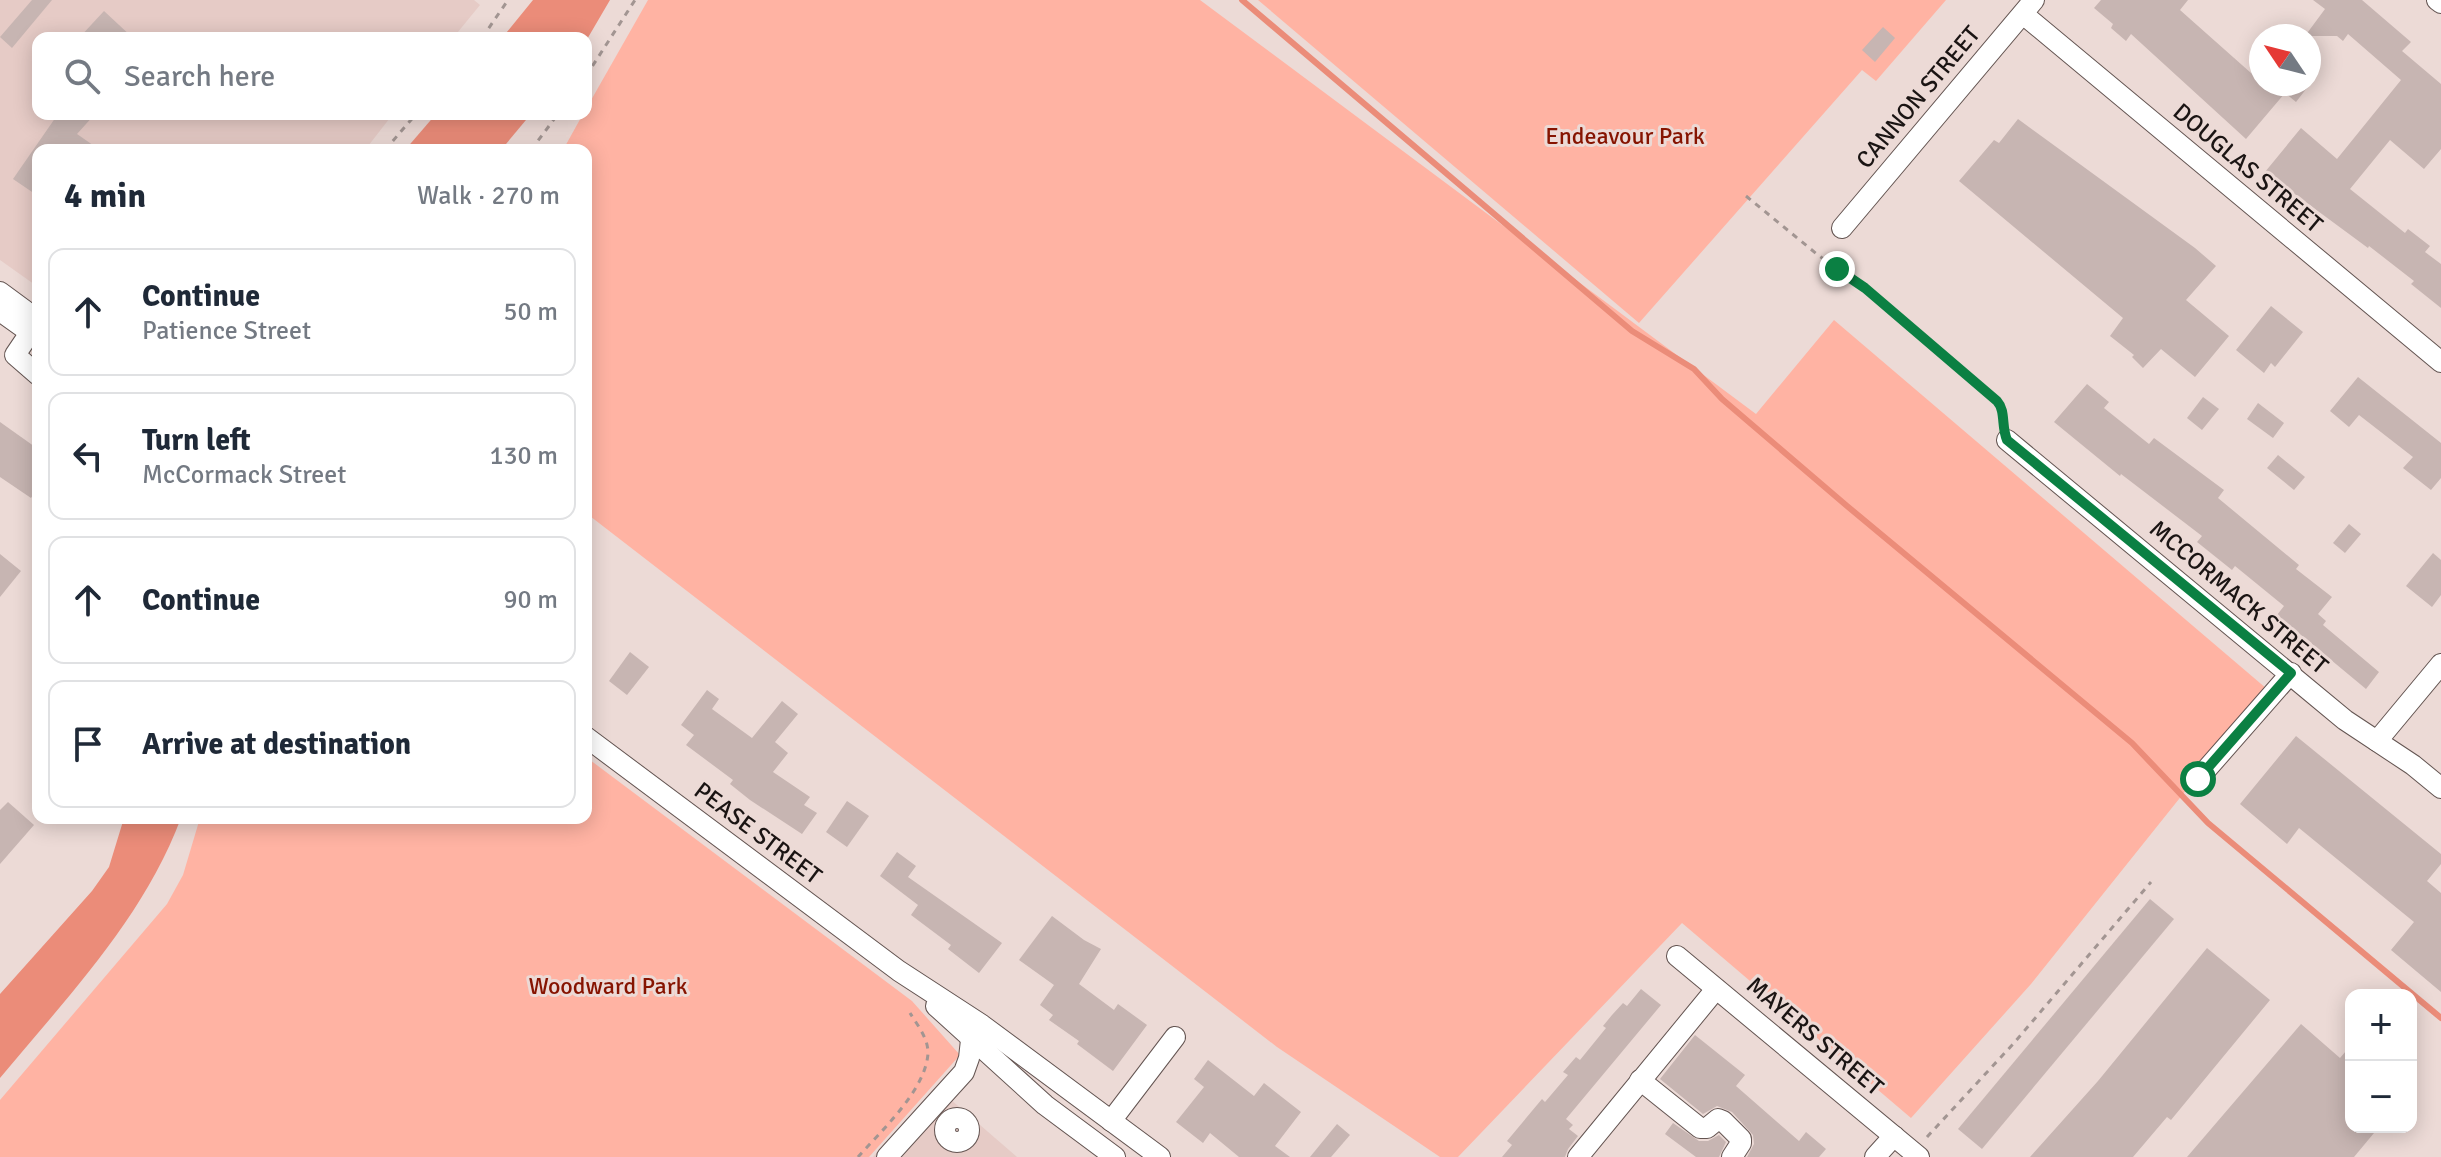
<!DOCTYPE html>
<html lang="en">
<head>
<meta charset="utf-8">
<style>
  body { margin:0; font-family:Signika,sans-serif; background:#f6f6f7; color:#1f2937 }
  .controls { position:absolute; right:24px; bottom:24px; display:grid; overflow:hidden; border-radius:16px; box-shadow:0 4px 20px #0003 }
  .controls button { width:72px; height:72px; display:grid; place-items:center; padding:0; border:0; border-bottom:2px solid #e0e1e3; background:#fff; color:#1f2937; font:40px sans-serif }
  .compass { position:absolute; left:2249px; top:24px; width:72px; height:72px; border-radius:50%; background:#fff; box-shadow:0 4px 20px #0003; rotate:305deg }
  .stop { position:absolute; width:24px; height:24px; margin:-18px; border:6px solid #0b8043; border-radius:50%; background:#fff }
  .stop.end { background:#0b8043; border-color:#fff; box-shadow:0 2px 8px #0008 }
  .list { margin:0; padding:0; list-style:none }
  h2 { display:flex; justify-content:space-between; align-items:center; height:104px; margin:0; padding:0 32px; font-size:34px }
  h2 small { font-size:26px; font-weight:400; color:#747a83 }
  .list li { display:grid; grid-template-columns:52px 1fr auto; gap:24px; align-items:center; box-sizing:border-box; height:128px; margin:0 16px 16px; padding:0 16px; border:2px solid #e0e1e3; border-radius:16px }
  .list b { display:block; font-size:30px; white-space:nowrap }
  .list p { margin:0; font-size:26px; white-space:nowrap; color:#747a83 }
  .list em { font-size:26px; font-style:normal; color:#747a83 }
  .icon { flex:none; width:44px; height:44px; fill:none; stroke:currentColor; stroke-width:2; stroke-linecap:round; stroke-linejoin:round }
  .map { position:relative; flex:none; width:2441px; height:1157px; overflow:hidden }
  .search { position:absolute; background:#fff; box-shadow:0 4px 20px #0003; left:32px; top:32px; width:560px; height:88px; display:flex; align-items:center; gap:20px; box-sizing:border-box; padding:0 28px; border-radius:16px; color:#747a83; font-size:30px }
  .panel { position:absolute; background:#fff; box-shadow:0 4px 20px #0003; left:32px; top:144px; width:560px; height:680px; border-radius:16px }
  .map>svg:first-child { display:block }
</style>
</head>
<body>
<div class="map">
<svg width="2441" height="1157" viewBox="0 0 2441 1157">
  <rect width="100%" height="100%" fill="#ecdad6"/>
  <g fill="#e6cbc6">
    <path d="M0 0H474L480 5 453 38H38V114H393L365 150H38V287L0 260Z"/>
    <path d="M935 1088 950 1099 1017 1157H873Z"/>
  </g>
  <g fill="#ffb3a3">
    <path d="M648 0H1200L1756 414 1834 320 2267 689 2031 984 1911 1118 1682 923 1458 1157H1440L1277 1047 586 513V150H563L583 114H586V109Z"/>
    <path d="M1258 0H1946L1876 81 1862 70 1639 323Z"/>
    <path d="M586 757 912 1001 960 1055 869 1157H0V1100L167 904 183 875 200 818H586Z"/>
  </g>
  <g fill="#eb8c79">
    <path d="M533 0H610L586 41V38H502Z"/>
    <path d="M436 114H531L501 150H405Z"/>
    <path d="M124 818H181C143 919 68 996 0 1078V994L92 891 109 867Z"/>
  </g>
  <g fill="none" stroke-linecap="round" stroke-linejoin="round">
    <path stroke="#eb8c79" stroke-width="6" d="M1242 0 1632 331 1694 369 1722 399 1847 506 2132 743 2208 823 2441 1018"/>
  </g>
  <g fill="#c7b5b2">
    <path d="M32 0H52L12 48 0 37Z"/>
    <path d="M2101 0H2188L2180 10 2251 73 2261 61V84H2310L2296 102 2285 93 2246 139 2131 34 2126 41 2111 28 2113 24 2094 8Z"/>
    <path d="M2313 0H2362L2411 42 2402 51 2441 84V149L2424 169 2390 140 2350 189 2405 233 2408 229 2430 246 2425 252 2441 264V308L2411 284 2414 281 2369 246 2368 248 2265 172 2301 128 2337 159 2401 80 2348 34 2343 41 2337 36H2305L2325 9Z"/>
    <path d="M104 11 133 38H79Z"/>
    <path d="M1883 27 1895 38 1875 62 1862 50Z"/>
    <path d="M58 114H95L77 134 100 150H38V196L13 179Z"/>
    <path d="M2018 119 2195 248 2216 266 2186 300 2229 336 2195 377 2161 349 2143 368 2132 357 2134 355 2110 336 2123 318 1959 181 1994 140 1999 143Z"/>
    <path d="M2271 306 2303 332 2275 367 2271 363 2264 373 2236 350Z"/>
    <path d="M2358 377 2441 443V478L2431 490 2403 468 2413 457 2359 415 2349 427 2330 411Z"/>
    <path d="M2087 384 2109 402 2104 408 2149 444 2154 438 2224 490 2218 498 2299 565 2296 569 2332 597 2318 614 2326 621 2323 625 2379 672 2366 689 2277 615 2284 606 2235 566 2232 570 2197 542 2202 536 2121 474 2120 476 2054 422Z"/>
    <path d="M2203 397 2219 409 2202 430 2187 418Z"/>
    <path d="M2258 403 2284 423 2273 438 2247 419Z"/>
    <path d="M0 422 38 449V488L31 498 0 477Z"/>
    <path d="M2278 455 2305 477 2294 490 2267 468Z"/>
    <path d="M2349 524 2361 534 2345 553 2333 543Z"/>
    <path d="M2433 553 2441 560V595L2432 607 2406 586Z"/>
    <path d="M0 554 21 571 0 597Z"/>
    <path d="M630 652 649 667 627 695 609 681Z"/>
    <path d="M707 690 719 699 712 709 752 738 782 701 798 714 775 742 788 753 773 772 810 797 804 805 817 813 802 834 750 800 730 784 733 780 686 745 694 735 681 725Z"/>
    <path d="M2296 736 2441 854V864L2427 881 2441 893V992L2391 950 2414 922 2299 828 2287 844 2240 804Z"/>
    <path d="M847 801 869 816 847 847 826 832Z"/>
    <path d="M8 802 34 825 0 864V810Z"/>
    <path d="M897 852 916 866 908 877 1002 943 979 973 948 949 951 945 911 915 918 905 880 876Z"/>
    <path d="M2150 899 2174 919 1982 1149 1958 1129Z"/>
    <path d="M1052 916 1084 940 1101 949 1079 984 1114 1010 1118 1004 1147 1025 1113 1071 1077 1044 1079 1041 1049 1020 1053 1015 1040 1005 1054 985 1019 960Z"/>
    <path d="M2207 948 2270 1000 2171 1120 2167 1117 2133 1157H2030L2098 1081Z"/>
    <path d="M1641 989 1661 1005 1566 1119 1573 1125 1569 1129 1578 1136 1568 1149 1565 1157H1502L1512 1145 1507 1141 1542 1099 1545 1102 1568 1075 1563 1072 1576 1057 1580 1060 1606 1028 1603 1026 1612 1015 1623 1003 1627 1006Z"/>
    <path d="M2301 1024 2340 1058 2351 1045V1127H2379L2354 1157H2187Z"/>
    <path d="M1695 1035 1745 1075 1736 1086 1799 1141 1806 1132 1826 1149 1819 1157H1747L1754 1144 1753 1135 1732 1112 1717 1106 1703 1114 1660 1079Z"/>
    <path d="M1208 1060 1254 1096 1264 1083 1301 1112 1275 1146 1290 1157H1239L1210 1133 1203 1143 1176 1122 1204 1087 1194 1079Z"/>
    <path d="M1673 1123 1699 1141H1708L1719 1135 1726 1142 1719 1157H1696L1665 1134Z"/>
    <path d="M1337 1124 1350 1135 1331 1157H1310Z"/>
  </g>
  <g fill="none" stroke-linecap="round" stroke-linejoin="round">
    <defs>
      <g id="minor">
        <path d="M2437 0 2441 3"/>
        <path d="M2023 14 2441 362"/>
        <path d="M1842 228 2034 0"/>
        <path d="M0 292 38 320"/>
        <path d="M0 311 38 338"/>
        <path d="M38 321 15 355 38 375"/>
        <path d="M2007 440 2345 720 2413 765 2441 788"/>
        <path d="M586 737 899 971 982 1025 1160 1157"/>
        <path d="M2377 741 2441 664"/>
        <path d="M2198 779 2291 673"/>
        <path d="M1677 956 1919 1157"/>
        <path d="M936 1006 1045 1105 1115 1157"/>
        <path d="M1640 1080 1700 1128H1707L1718 1119 1723 1121 1741 1139V1143L1732 1157"/>
        <circle cx="957" cy="1130" r="12"/>
        <path d="M1111 1121 1175 1037"/>
        <path d="M887 1157 964 1072 969 1058 971 1040"/>
        <path d="M1578 1157 1716 989"/>
        <path d="M1875 1157 1894 1136"/>
      </g>
    </defs>
    <use href="#minor" stroke="#635451" stroke-width="22"/>
    <g stroke="#a29592" stroke-width="3" stroke-dasharray="6 6" stroke-linecap="butt">
      <path d="M482 38 508 0"/>
      <path d="M586 76 635 0"/>
      <path d="M385 150 416 114"/>
      <path d="M531 150 558 114"/>
      <path d="M1746 196 1818 255 1865 288 1997 401 2003 414 2002 423"/>
      <path d="M1927 1137 2014 1043 2151 882"/>
      <path d="M858 1157C881 1131 926 1090 928 1053 928 1038 918 1026 910 1013"/>
    </g>
    <use href="#minor" stroke="#fff" stroke-width="20"/>
  </g>
  <g fill="none" stroke-linecap="round" stroke-linejoin="round">
    <path stroke="#0b8043" stroke-width="10" d="M1837 269 1865 288 1997 401C2006 411 2001 426 2007 440L2291 673 2198 779"/>
  </g>
  <g text-anchor="middle" dominant-baseline="central" stroke-width="6" stroke-linejoin="round" paint-order="stroke">
    <g font-size="24" fill="#1a1413" stroke="#ecdad6">
      <text transform="translate(1918 97) rotate(-50)">CANNON STREET</text>
      <text transform="translate(2248 168) rotate(40)">DOUGLAS STREET</text>
      <text transform="translate(2239 597) rotate(40)">MCCORMACK STREET</text>
      <text transform="translate(758 833) rotate(37)">PEASE STREET</text>
      <text transform="translate(1815 1036) rotate(40)">MAYERS STREET</text>
    </g>
    <g font-size="24" fill="#861401" stroke="#ecdad6">
      <text x="1625" y="136">Endeavour Park</text>
      <text x="608" y="986">Woodward Park</text>
    </g>
  </g>
</svg>
<div class="controls">
<button>+</button>
<button>−</button>
</div>
<svg class="compass" viewBox="-18 -18 36 36"><path d="M0-13l5 13h-10z" fill="#e53935"/><path d="M0 13l5-13h-10z" fill="#747a83"/></svg>
<div class="stop" style="left:2198px;top:779px"></div>
<div class="stop end" style="left:1837px;top:269px"></div>
<div class="search"><svg class="icon" aria-label="search" viewBox="0 0 24 24"><circle cx="10" cy="10" r="6"/><path d="M15 15l6 6"/></svg>Search here</div>
<section class="panel">
<h2>4 min<small>Walk · 270 m</small></h2>
<ul class="list">
<li><svg class="icon" aria-label="ahead" viewBox="0 0 24 24"><path d="M12 20V5M6 11l6-6 6 6"/></svg><div><b>Continue</b><p>Patience Street</p></div><em>50 m</em></li>
<li><svg class="icon" aria-label="left" viewBox="0 0 24 24"><path d="M17 20v-9H6M10 6l-5 5 5 5"/></svg><div><b>Turn left</b><p>McCormack Street</p></div><em>130 m</em></li>
<li><svg class="icon" aria-label="ahead" viewBox="0 0 24 24"><path d="M12 20V5M6 11l6-6 6 6"/></svg><div><b>Continue</b></div><em>90 m</em></li>
<li><svg class="icon" aria-label="arrive" viewBox="0 0 24 24"><path d="M6 21V4h12l-3 4 3 4H6"/></svg><div><b>Arrive at destination</b></div></li>
</ul>
</section>
</div>
</body>
</html>
